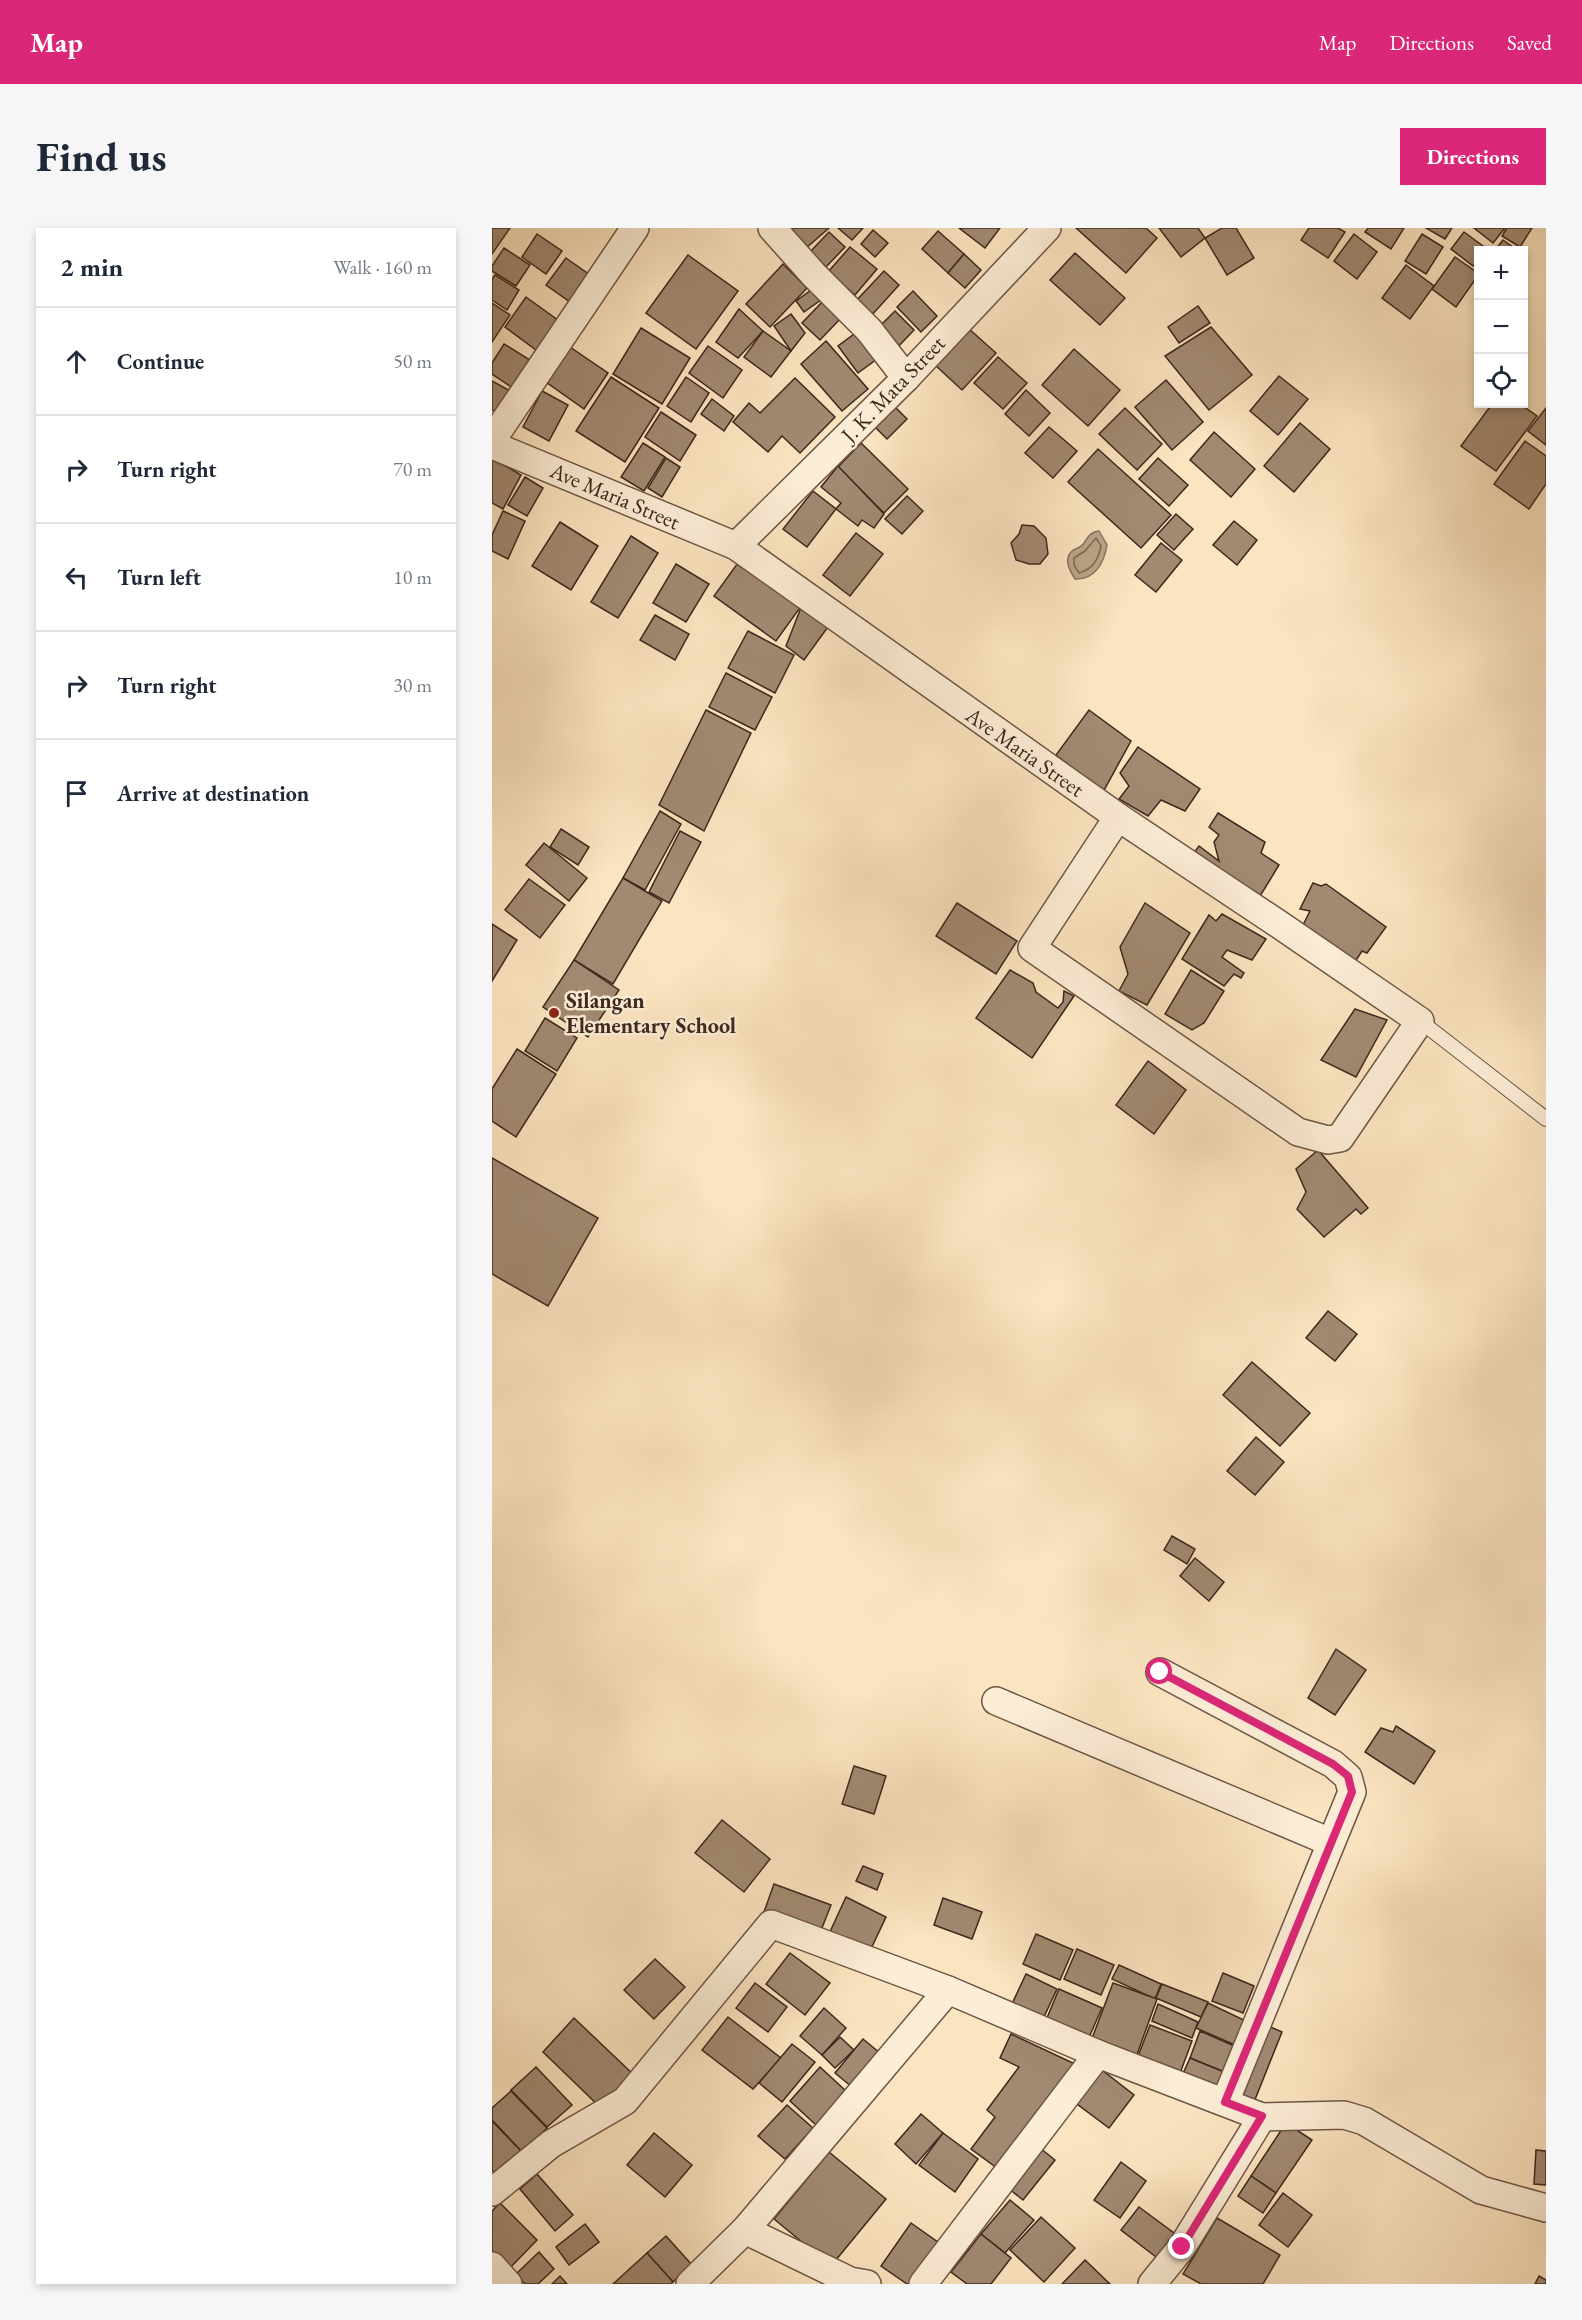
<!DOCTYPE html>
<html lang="en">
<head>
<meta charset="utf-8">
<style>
  body { margin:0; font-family:"EB Garamond",serif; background:#f6f6f7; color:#1f2937 }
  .controls { position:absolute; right:18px; top:18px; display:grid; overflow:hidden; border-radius:0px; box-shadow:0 3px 9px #0003 }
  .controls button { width:54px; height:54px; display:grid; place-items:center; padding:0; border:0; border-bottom:2px solid #e0e1e3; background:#fff; color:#1f2937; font:30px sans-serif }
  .stop { position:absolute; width:18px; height:18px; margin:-14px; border:4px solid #db2777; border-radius:50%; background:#fff }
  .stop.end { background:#db2777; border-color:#fff; box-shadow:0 2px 6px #0008 }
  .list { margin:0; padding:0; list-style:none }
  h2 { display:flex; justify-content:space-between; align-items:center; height:78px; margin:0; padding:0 24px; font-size:26px }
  h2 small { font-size:20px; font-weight:400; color:#747a83 }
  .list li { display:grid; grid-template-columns:39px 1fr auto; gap:18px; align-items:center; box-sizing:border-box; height:108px; padding:0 24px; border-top:2px solid #e0e1e3 }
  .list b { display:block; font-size:22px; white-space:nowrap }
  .list em { font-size:20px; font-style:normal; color:#747a83 }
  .icon { flex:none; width:33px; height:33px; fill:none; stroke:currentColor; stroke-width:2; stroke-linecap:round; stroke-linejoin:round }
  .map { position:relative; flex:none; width:1054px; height:2056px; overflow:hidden; border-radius:0px }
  header { display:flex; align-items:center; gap:36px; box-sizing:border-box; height:84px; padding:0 30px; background:#db2777; color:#fff }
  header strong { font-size:28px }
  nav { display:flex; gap:33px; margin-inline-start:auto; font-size:21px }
  .intro { display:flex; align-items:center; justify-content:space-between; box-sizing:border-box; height:144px; padding:0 36px }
  h1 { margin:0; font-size:42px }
  .button { padding:15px 27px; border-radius:0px; background:#db2777; color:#fff; font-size:21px; font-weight:700 }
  main { display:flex; gap:36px; padding:0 36px }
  aside { flex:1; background:#fff; border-radius:0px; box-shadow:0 3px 9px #0003 }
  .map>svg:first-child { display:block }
</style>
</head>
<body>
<header>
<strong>Map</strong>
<nav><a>Map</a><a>Directions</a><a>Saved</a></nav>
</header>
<div class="intro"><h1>Find us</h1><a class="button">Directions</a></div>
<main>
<aside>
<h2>2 min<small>Walk · 160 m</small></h2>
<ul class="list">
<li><svg class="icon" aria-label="ahead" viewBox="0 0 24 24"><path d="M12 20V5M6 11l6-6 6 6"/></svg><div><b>Continue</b></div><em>50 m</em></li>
<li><svg class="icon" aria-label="right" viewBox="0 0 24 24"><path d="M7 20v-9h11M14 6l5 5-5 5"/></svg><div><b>Turn right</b></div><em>70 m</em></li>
<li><svg class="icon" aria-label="left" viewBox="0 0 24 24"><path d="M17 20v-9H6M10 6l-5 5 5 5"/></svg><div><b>Turn left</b></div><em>10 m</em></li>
<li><svg class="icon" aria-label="right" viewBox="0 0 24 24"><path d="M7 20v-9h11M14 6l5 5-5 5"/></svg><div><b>Turn right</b></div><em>30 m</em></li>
<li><svg class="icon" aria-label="arrive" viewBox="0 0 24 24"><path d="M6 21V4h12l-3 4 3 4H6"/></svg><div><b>Arrive at destination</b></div></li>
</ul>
</aside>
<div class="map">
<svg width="1054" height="2056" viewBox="0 0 1054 2056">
  <rect width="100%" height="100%" fill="#fbe4c0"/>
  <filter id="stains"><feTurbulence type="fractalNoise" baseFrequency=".00333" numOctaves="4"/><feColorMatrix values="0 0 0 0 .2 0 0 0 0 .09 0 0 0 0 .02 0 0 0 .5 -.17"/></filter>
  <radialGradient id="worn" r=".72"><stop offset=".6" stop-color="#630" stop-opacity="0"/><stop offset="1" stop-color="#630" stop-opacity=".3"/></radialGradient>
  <path fill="#bba489" stroke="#89725e" stroke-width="1.5" d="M607 303 615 317C612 335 603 352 583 351 578 343 571 331 580 323 584 320 589 320 592 315 597 308 598 304 607 303Z"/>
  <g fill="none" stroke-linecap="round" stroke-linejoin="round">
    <path stroke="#7d6653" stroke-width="1.5" d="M604 310 609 318C606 332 601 341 587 345L582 337V330L593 323Z"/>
  </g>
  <g fill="#a18972" stroke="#3f271d" stroke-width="1.5">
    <path d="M0 0H18L0 26Z"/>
    <path d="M295 0H337L313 21Z"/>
    <path d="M346 0H371L360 12Z"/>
    <path d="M467 0H508L493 20Z"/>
    <path d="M584 0H654L665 10 634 45Z"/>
    <path d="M667 0H706L713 10 689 29Z"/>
    <path d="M730 0H744L762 30 735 47 713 10Z"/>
    <path d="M817 0H846L853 4 836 30 809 12Z"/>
    <path d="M876 0H912L899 21 873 4Z"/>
    <path d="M934 0H960L953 11Z"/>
    <path d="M982 0H1013L1001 15Z"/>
    <path d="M1015 0H1040L1028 19 1010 8Z"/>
    <path d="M381 2 396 15 383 29 369 16Z"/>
    <path d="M446 3 472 26 456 45 430 21Z"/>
    <path d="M337 4 353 19 334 39 318 24Z"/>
    <path d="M972 4 995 21 987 22V32L981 38 959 21Z"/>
    <path d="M45 6 70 23 54 46 30 29Z"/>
    <path d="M862 6 885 24 865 51 842 33Z"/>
    <path d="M930 6 951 19 934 46 913 33Z"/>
    <path d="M1011 12 1025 22H1003Z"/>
    <path d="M358 19 385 41 363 67 336 44Z"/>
    <path d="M12 20 38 37 24 58 0 43V38Z"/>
    <path d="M583 25 633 70 608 97 558 52Z"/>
    <path d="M472 26 489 42 473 60 456 45Z"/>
    <path d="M196 27 246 63 204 121 154 85Z"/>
    <path d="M963 29 987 46 964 79 940 61Z"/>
    <path d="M74 30 98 47 78 74 54 57Z"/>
    <path d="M291 36 315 60 278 99 254 76Z"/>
    <path d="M914 37 942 58 918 91 890 70Z"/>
    <path d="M392 43 407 57 379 88 363 74Z"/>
    <path d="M3 47 27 62 15 82 0 72V51Z"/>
    <path d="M322 60 330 71 312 84 304 73Z"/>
    <path d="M421 63 445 88 429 104 405 79Z"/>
    <path d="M34 69 74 98 52 128 13 99Z"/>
    <path d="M331 73 349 90 328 112 310 95Z"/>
    <path d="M0 75 18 87 0 114Z"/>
    <path d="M706 78 718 95 687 115 676 99Z"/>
    <path d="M247 81 271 103 246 130 224 114Z"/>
    <path d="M403 83 422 102 403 122 383 103Z"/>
    <path d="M299 86 313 105 299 123 282 98Z"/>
    <path d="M719 99 760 147 717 182 673 128Z"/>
    <path d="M149 100 198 130 170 176 121 146Z"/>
    <path d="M476 100 504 125 470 162 443 137Z"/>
    <path d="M369 101 389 128 366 145 346 118Z"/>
    <path d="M271 103 299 123 279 149 252 129Z"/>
    <path d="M334 113 376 161 350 183 309 136Z"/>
    <path d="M12 116 46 137 28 165 0 146V135Z"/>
    <path d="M216 118 250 142 231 170 197 145Z"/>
    <path d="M78 119 116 145 92 181 54 154Z"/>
    <path d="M582 121 628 162 596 198 550 157Z"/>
    <path d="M506 129 535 155 511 181 482 155Z"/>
    <path d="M787 148 816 171 786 207 758 183Z"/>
    <path d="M119 149 167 180 133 234 84 203Z"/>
    <path d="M194 149 217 165 199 194 175 178Z"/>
    <path d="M303 150 343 189 308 225 290 208 276 224 241 194 257 175 268 185Z"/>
    <path d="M674 152 711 194 680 222 643 179Z"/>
    <path d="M0 153 20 164 9 186 0 182Z"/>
    <path d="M534 162 558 185 537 208 513 186Z"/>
    <path d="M50 163 76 177 57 213 31 199Z"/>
    <path d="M220 171 242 188 232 203 209 186Z"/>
    <path d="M400 176 415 191 395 211 380 196Z"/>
    <path d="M1000 176H1028L1045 188 1004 243 969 218Z"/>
    <path d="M633 180 670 216 645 242 607 206Z"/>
    <path d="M1054 180V217L1036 203Z"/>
    <path d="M169 184 204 207 188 233 153 209Z"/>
    <path d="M808 195 838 221 802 264 772 238Z"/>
    <path d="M557 199 585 223 561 250 533 225Z"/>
    <path d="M722 204 763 241 739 269 698 232Z"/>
    <path d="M1033 213 1054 228V256L1037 281 1002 256Z"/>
    <path d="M151 215 173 229 152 263 129 249Z"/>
    <path d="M369 215 416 261 392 285 346 239Z"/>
    <path d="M606 221 679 287 649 320 576 254Z"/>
    <path d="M0 230 29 247 11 281 0 275Z"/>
    <path d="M174 230 188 239 170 269 156 260Z"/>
    <path d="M666 230 696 257 677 278 647 251Z"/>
    <path d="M346 238 392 286 382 300 370 292 366 298 344 281 349 275 329 259Z"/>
    <path d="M33 249 51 260 35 288 16 277Z"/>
    <path d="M321 263 344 281 315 319 291 301Z"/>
    <path d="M415 268 431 283 410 306 393 291Z"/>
    <path d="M11 283 33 293 16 331 0 323V307Z"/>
    <path d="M684 286 701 301 682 322 665 307Z"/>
    <path d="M742 293 765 312 745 337 721 317Z"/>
    <path d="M68 294 106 318 79 362 40 338Z"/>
    <path d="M530 297 542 298 554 310 556 326 548 336H537L524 332 519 315 527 306Z"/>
    <path d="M364 305 391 326 358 368 331 347Z"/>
    <path d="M139 308 166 325 126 390 99 374Z"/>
    <path d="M669 315 690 332 664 364 643 347Z"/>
    <path d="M248 332 310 377 284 413 222 368Z"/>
    <path d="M184 336 217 356 194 394 161 375Z"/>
    <path d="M310 377 341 392 312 432 294 418Z"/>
    <path d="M163 387 197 406 183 432 148 412Z"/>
    <path d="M256 403 302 427 283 465 236 440Z"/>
    <path d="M234 445 280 469 263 502 217 479Z"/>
    <path d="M214 482 259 505 212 603 167 577Z"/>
    <path d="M597 482 639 513 611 564 564 527Z"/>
    <path d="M646 519 708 561 693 583 669 572 656 588 627 571 637 558 628 545Z"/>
    <path d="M168 583 189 596 153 662 131 650Z"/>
    <path d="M726 585 773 614 769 625 787 637 765 673 701 626 707 618 727 633 722 614 727 607 717 599Z"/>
    <path d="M69 601 97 619 86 637 58 619Z"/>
    <path d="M188 603 209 614 177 675 157 664Z"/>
    <path d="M52 615 95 650 77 673 34 637Z"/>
    <path d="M131 650 170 673 121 756 82 732Z"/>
    <path d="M37 651 73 677 48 710 13 682Z"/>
    <path d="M821 655 829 658 834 656 894 699 875 725 870 723 861 737 809 701 818 683 808 681Z"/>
    <path d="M465 675 525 713 504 746 444 708Z"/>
    <path d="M653 675 698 705 655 777 627 763 636 746 628 719Z"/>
    <path d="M730 686 774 711 760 732 735 722 730 729 752 745 749 750 742 746 732 758 690 731 717 687 724 693Z"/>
    <path d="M0 696 25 712 0 753Z"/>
    <path d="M82 732 127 762 96 809 51 779Z"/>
    <path d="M518 742 541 755 544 764 566 780 571 774 572 763 582 768 540 830 484 790Z"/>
    <path d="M699 742 732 763 712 795 700 802 673 786Z"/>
    <path d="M863 781 895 792 864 849 829 832Z"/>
    <path d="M53 790 85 810 65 843 33 823Z"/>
    <path d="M25 821 64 846 24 909 0 893V861Z"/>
    <path d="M656 833 694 862 662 906 624 877Z"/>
    <path d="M826 922 876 980 869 986 864 981 832 1009 805 981 814 964 804 941Z"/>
    <path d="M0 930 106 990 56 1078 0 1046Z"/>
    <path d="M836 1083 865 1106 843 1133 814 1110Z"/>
    <path d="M760 1134 818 1185 788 1218 731 1167Z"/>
    <path d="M764 1209 792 1234 763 1267 735 1243Z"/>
    <path d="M680 1308 703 1321 695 1336 672 1322Z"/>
    <path d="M703 1330 732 1354 717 1373 688 1348Z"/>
    <path d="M844 1421 874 1442 843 1487 816 1470Z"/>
    <path d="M904 1498 943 1523 922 1556 873 1524 889 1500 901 1504Z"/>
    <path d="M362 1538 394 1548 382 1586 350 1576Z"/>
    <path d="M230 1592 278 1631 252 1664 203 1625Z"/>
    <path d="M371 1638 391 1646 385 1662 364 1653Z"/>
    <path d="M282 1656 339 1677 328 1705 272 1684Z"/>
    <path d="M354 1669 394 1689 377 1725 337 1706Z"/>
    <path d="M451 1670 490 1684 480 1711 442 1697Z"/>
    <path d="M544 1706 581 1722 568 1752 531 1736Z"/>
    <path d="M585 1721 622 1737 609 1767 572 1751Z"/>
    <path d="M298 1725 338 1755 313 1787 274 1756Z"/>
    <path d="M163 1731 193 1759 162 1791 132 1762Z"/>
    <path d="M627 1737 669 1756 663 1771 620 1751Z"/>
    <path d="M731 1745 762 1758 751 1785 720 1773Z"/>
    <path d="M534 1746 565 1761 550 1793 519 1778Z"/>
    <path d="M263 1755 295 1779 276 1804 244 1780Z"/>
    <path d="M621 1755 665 1771 644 1829 599 1813Z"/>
    <path d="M670 1756 716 1774 709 1789 664 1770Z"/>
    <path d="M567 1761 610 1780 594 1816 552 1797Z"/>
    <path d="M716 1775 754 1793 743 1817 704 1800Z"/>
    <path d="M666 1776 706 1794 700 1810 660 1793Z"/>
    <path d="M332 1780 354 1800 330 1827 308 1808Z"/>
    <path d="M236 1789 289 1830 261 1861 210 1822Z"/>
    <path d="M82 1790 144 1849 112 1883 51 1824Z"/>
    <path d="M658 1797 700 1813 687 1848 645 1831Z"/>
    <path d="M774 1797 790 1804 762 1874 746 1867Z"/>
    <path d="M708 1803 747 1820 737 1846 698 1830Z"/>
    <path d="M519 1806 583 1836 505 1940 479 1921 503 1889 495 1882 527 1839 508 1830Z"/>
    <path d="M348 1809 362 1822 343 1840 330 1827Z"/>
    <path d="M371 1811 388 1825 360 1859 343 1845Z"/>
    <path d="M300 1816 323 1834 290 1874 267 1855Z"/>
    <path d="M698 1830 737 1846 728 1866 689 1850Z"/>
    <path d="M44 1839 80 1877 55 1899 19 1862Z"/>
    <path d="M328 1839 354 1863 324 1897 298 1873Z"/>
    <path d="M610 1842 642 1867 617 1900 585 1876Z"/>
    <path d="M19 1863 55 1900 30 1924 0 1892V1880Z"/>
    <path d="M295 1877 321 1900 293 1931 266 1908Z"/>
    <path d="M429 1886 451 1905 424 1936 403 1916Z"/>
    <path d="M0 1893 29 1923 5 1947 0 1942Z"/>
    <path d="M794 1895 820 1912 784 1965 759 1948Z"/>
    <path d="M162 1905 200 1937 173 1969 135 1937Z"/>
    <path d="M451 1905 486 1931 463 1964 427 1937Z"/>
    <path d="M548 1920 563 1932 531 1972 516 1960Z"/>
    <path d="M1044 1922 1054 1923V1957L1042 1956Z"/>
    <path d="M337 1924 394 1971 339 2038 282 1991Z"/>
    <path d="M629 1934 654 1953 628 1990 602 1972Z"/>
    <path d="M45 1946 81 1987 63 2003 28 1961Z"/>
    <path d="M759 1948 784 1965 771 1985 746 1968Z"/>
    <path d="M791 1965 820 1987 796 2019 767 1997Z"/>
    <path d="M518 1972 542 1992 513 2025 489 2006Z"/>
    <path d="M8 1975 45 2012 16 2042 0 2027V1983Z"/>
    <path d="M647 1979 686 2008 668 2032 629 2002Z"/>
    <path d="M549 1989 583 2020 552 2054 518 2022Z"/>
    <path d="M725 1990 788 2027 771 2056H709L691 2046Z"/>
    <path d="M419 1995 450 2017 423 2056H415L389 2038Z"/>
    <path d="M93 1996 107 2014 77 2037 64 2019Z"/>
    <path d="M489 2006 519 2030 499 2056H475L459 2044Z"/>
    <path d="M174 2008 200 2037 181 2054 155 2025Z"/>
    <path d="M47 2024 62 2041 46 2056H33L24 2046Z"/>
    <path d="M155 2025 181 2054 179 2056H121Z"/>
    <path d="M593 2032 618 2056H570Z"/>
    <path d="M68 2048 75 2056H60Z"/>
    <path d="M1047 2048 1054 2052V2056H1043Z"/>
  </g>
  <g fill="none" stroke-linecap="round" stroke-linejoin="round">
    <defs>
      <path id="service" d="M928 793 1054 891"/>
      <g id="minor">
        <path d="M280 0 322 47 377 102 414 150"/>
        <path d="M0 212 143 0"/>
        <path d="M0 217 244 318 626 589 788 697 928 793 848 910 836 912 806 904 540 720 626 589"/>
        <path d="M244 318 414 150 555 0"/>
        <path d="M668 1444 841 1536 856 1549 860 1564 733 1874"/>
        <path d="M504 1473 838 1614"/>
        <path d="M770 1889 852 1887 872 1893 989 1962 1054 1980"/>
        <path d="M0 1964 59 1916 133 1873 279 1696 456 1762 606 1826 770 1889 690 2019 660 2056"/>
        <path d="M253 2002 358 2053 375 2056"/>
        <path d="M0 2038 16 2056"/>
        <path d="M198 2056 253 2002 456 1762"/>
        <path d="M431 2056 606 1826"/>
      </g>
    </defs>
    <use href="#service" stroke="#6e5646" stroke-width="16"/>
    <use href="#minor" stroke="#6e5646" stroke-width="30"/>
    <use href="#service" stroke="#fcedd6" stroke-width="14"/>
    <use href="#minor" stroke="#fcedd6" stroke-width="27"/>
  </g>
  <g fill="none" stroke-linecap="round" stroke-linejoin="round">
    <path stroke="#db2777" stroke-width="8" d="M668 1444 841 1536 856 1548 860 1564 733 1874 770 1888 690 2019"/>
  </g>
  <circle fill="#8f2418" stroke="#fcedd6" stroke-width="2" cx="62" cy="785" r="6"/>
  <g text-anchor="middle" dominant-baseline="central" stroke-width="5" stroke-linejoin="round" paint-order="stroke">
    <g font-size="22" fill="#3f271d" stroke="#fcedd6">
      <text transform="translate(401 161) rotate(-46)">J. K. Mata Street</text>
      <text transform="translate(123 268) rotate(23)">Ave Maria Street</text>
      <text transform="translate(533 524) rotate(35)">Ave Maria Street</text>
    </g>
    <g font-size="22" font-weight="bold" fill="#3f271d" stroke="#fcedd6" text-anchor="start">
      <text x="74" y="772">Silangan<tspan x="74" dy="25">Elementary School</tspan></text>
    </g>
  </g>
  <rect width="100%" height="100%" filter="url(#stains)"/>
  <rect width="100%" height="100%" fill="url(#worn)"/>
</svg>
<div class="controls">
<button>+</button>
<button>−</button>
<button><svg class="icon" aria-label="locate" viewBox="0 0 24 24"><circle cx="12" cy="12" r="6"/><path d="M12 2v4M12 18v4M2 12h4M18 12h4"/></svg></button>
</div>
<div class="stop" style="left:668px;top:1444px"></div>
<div class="stop end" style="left:690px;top:2019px"></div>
</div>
</main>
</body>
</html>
